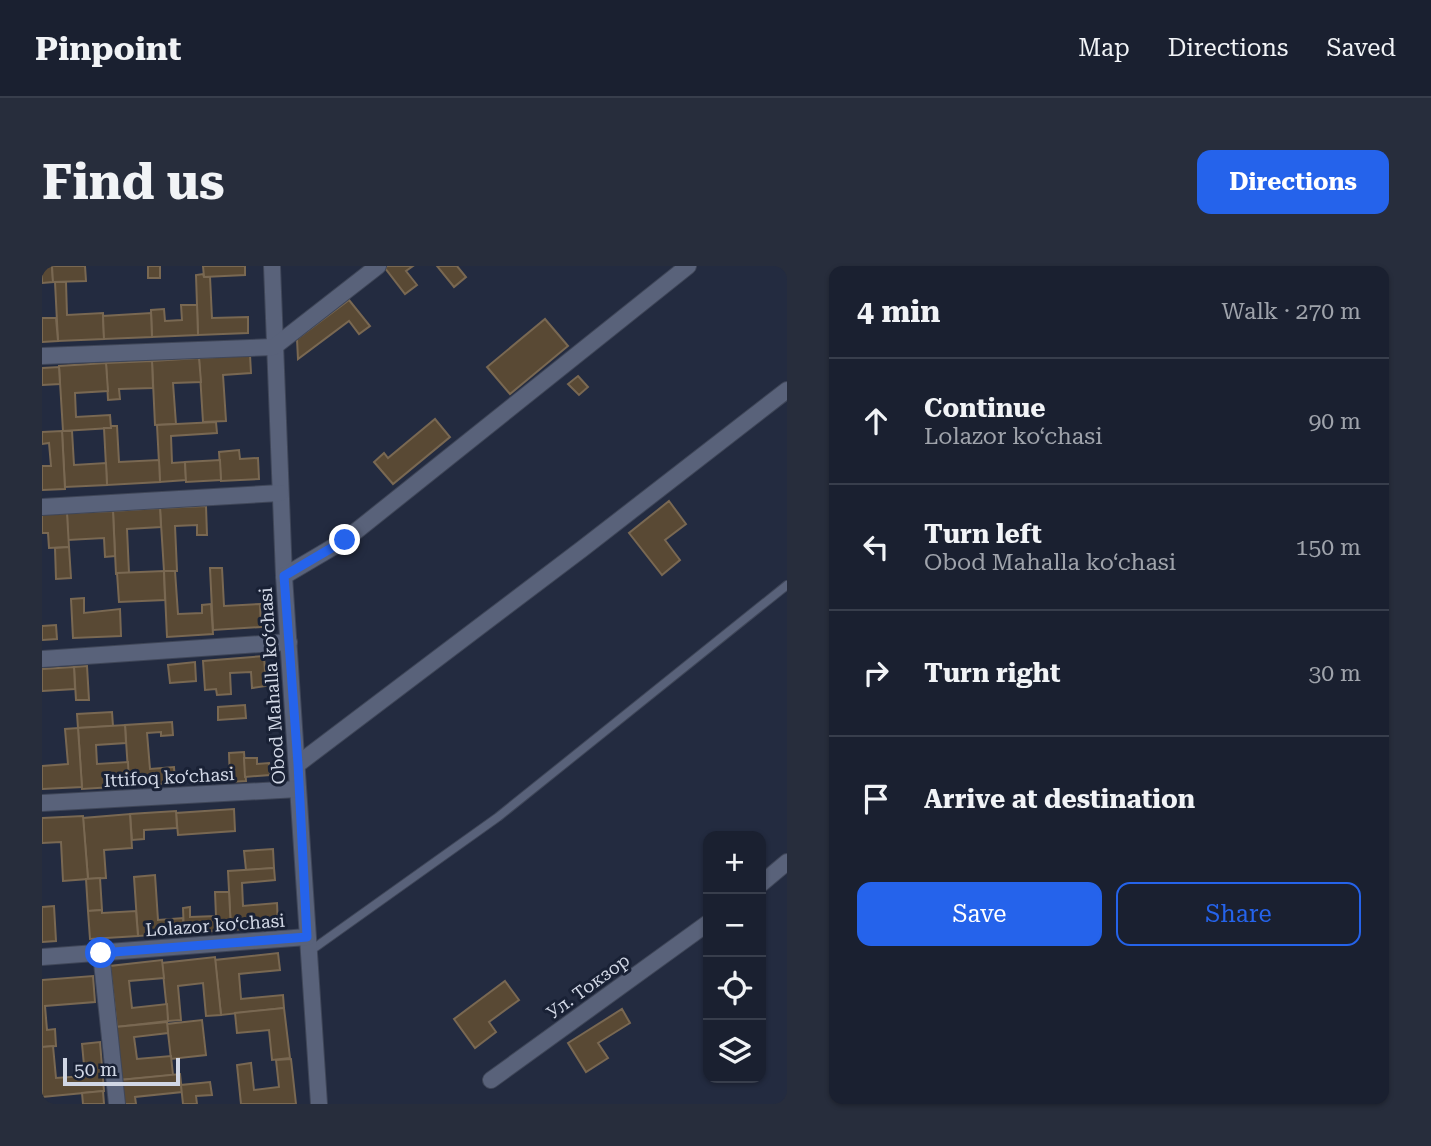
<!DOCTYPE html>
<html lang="en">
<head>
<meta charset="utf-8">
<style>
  body { margin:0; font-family:"Roboto Serif",serif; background:#272d3c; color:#f1f3f6 }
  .controls { position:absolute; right:21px; bottom:21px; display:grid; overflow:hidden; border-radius:14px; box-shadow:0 2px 5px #0004 }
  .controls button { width:63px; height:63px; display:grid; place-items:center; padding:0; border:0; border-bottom:2px solid #383e4c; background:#1a2030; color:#f1f3f6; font:35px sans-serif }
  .scale { position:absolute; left:21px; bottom:18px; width:117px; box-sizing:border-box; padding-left:7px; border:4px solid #d1d7e5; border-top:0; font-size:19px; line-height:24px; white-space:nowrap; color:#d1d7e5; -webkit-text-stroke:5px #192135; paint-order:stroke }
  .stop { position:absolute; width:21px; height:21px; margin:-16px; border:5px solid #2563eb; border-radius:50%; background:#fff }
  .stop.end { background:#2563eb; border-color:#fff; box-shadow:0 2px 7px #0008 }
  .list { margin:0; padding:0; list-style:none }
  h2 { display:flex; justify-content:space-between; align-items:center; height:91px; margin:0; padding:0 28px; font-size:30px }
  h2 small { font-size:23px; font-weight:400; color:#9fa3ab }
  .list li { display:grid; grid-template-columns:46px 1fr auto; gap:21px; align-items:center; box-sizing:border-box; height:126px; padding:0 28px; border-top:2px solid #383e4c }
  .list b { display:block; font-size:26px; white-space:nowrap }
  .list p { margin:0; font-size:23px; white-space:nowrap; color:#9fa3ab }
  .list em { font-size:23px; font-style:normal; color:#9fa3ab }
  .actions { display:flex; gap:14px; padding:21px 28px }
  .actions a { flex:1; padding:16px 0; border:2px solid #2563eb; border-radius:14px; text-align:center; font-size:24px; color:#2563eb }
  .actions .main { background:#2563eb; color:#fff }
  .icon { flex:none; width:38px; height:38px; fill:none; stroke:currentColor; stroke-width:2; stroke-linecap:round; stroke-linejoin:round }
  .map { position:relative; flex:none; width:745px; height:838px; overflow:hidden; border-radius:14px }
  header { display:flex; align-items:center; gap:42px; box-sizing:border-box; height:98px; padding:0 35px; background:#1a2030; border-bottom:2px solid #383e4c }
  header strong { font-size:33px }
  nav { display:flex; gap:38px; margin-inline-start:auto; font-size:24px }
  .intro { display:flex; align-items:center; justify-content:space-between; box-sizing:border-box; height:168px; padding:0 42px }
  h1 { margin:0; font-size:49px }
  .button { padding:18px 32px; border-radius:14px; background:#2563eb; color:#fff; font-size:24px; font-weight:700 }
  main { display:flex; gap:42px; padding:0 42px }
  aside { flex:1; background:#1a2030; border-radius:14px; box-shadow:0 2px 5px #0004 }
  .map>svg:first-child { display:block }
</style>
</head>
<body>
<header>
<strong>Pinpoint</strong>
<nav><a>Map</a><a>Directions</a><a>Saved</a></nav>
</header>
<div class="intro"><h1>Find us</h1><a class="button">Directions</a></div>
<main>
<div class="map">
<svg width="745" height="838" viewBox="0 0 745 838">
  <rect width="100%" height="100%" fill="#232b40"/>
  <g fill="#594934" stroke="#796852" stroke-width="2">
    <path d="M0 0H10L11 16 0 17Z"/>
    <path d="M10 0H43L44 15 11 16Z"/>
    <rect x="106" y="0" width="12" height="12"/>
    <path d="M161 0H203V9L162 11Z"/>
    <path d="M345 0H371L364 5 375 19 363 28 343 2Z"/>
    <path d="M395 0H415L424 11 412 21Z"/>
    <path d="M161 8 162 11H168L170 52 206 51V67L156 69 154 9Z"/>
    <path d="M13 16H24L25 49 61 47 62 73 16 75Z"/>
    <path d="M307 34 328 60 317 68 307 55 256 93 255 73Z"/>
    <path d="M139 39H155L156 69 110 71 109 44 122 43 123 55 140 54Z"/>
    <path d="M109 47 110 71 62 73 61 50Z"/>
    <path d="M0 52H14L16 75 0 76Z"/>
    <path d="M503 53 526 80 468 128 445 101Z"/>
    <path d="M208 89 209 107 181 109 184 155 161 156 157 92Z"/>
    <path d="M157 92 159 116 131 117 134 158 113 159 110 95Z"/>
    <path d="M110 95 111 122 77 123 78 133 66 134 64 97Z"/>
    <path d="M64 97 66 125 33 127 34 151 68 149 69 162 21 165 17 100Z"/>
    <path d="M17 101 18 118 0 119V102Z"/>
    <path d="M536 110 546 121 537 129 526 118Z"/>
    <path d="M393 153 408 171 351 218 332 196 342 187 346 192Z"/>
    <path d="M174 156 175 167 129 170 130 197 143 196 144 214 118 216 115 159Z"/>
    <path d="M69 160H75L77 196 117 194 118 216 65 219 62 162H69Z"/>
    <path d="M20 165H30L32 199 64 197 65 219 23 221Z"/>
    <path d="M20 165 23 223 0 224V200H9L7 177 0 178V166Z"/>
    <path d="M197 184 198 193 216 192 217 213 179 215 177 186Z"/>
    <path d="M178 194 179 214 144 216 143 196Z"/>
    <path d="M627 235 644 258 623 274 638 294 620 309 587 267Z"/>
    <path d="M164 240 165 269H155V259L133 260 135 305H122L118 242Z"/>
    <path d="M118 242 119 261 85 263 87 307 74 308 71 245Z"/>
    <path d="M71 245 73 290 63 291 62 272 26 274 25 247Z"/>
    <path d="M25 247 27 281 7 282 6 267H0V248Z"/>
    <path d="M27 281 29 312 14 313 13 282Z"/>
    <path d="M168 302H180L182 340 218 338 219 361 171 364Z"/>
    <path d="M122 305 123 334 77 336 75 307Z"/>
    <path d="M122 305H133L136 348 160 347V339L169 338 171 368 125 371Z"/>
    <path d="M42 332V347L78 343 79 370 31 372 29 333Z"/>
    <path d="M14 359 15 373 0 374V360Z"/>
    <path d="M222 390 224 420 210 422 209 406 188 407 189 428 175 429 174 423 163 424 161 395Z"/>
    <path d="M153 396 154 415 128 417 126 399Z"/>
    <path d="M45 400 47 434H34L32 401Z"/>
    <path d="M32 401 33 423 0 425V403Z"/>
    <path d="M203 439 204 452 176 454V441Z"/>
    <path d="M70 446 71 460 36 462 35 448Z"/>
    <path d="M130 456 131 469 119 470V466L105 467 108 503 132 501 133 517 87 520 83 459Z"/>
    <path d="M83 459 84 477 54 479 55 498 86 496 87 520 40 523 36 462Z"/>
    <path d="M36 462 40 521 0 523V500L26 498 23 463Z"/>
    <path d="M202 486 204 515 188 516 187 487Z"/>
    <path d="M202 492H215V498L227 497 228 509 203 511Z"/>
    <path d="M192 543 193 565 136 569 134 547Z"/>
    <path d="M134 545 135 562 102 564V573L90 574 88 548Z"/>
    <path d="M88 548 90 582 62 584 64 612 46 613 41 552Z"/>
    <path d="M41 550 46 613 21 615 19 576 0 577V552Z"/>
    <path d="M231 583 232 602 204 604 202 585Z"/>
    <path d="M232 602 233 614 200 617 201 640 235 637 236 661 189 664 186 605Z"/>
    <path d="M113 609 116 654 141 652 142 667 96 670 92 611Z"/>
    <path d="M58 612 60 644 46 645 44 613Z"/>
    <path d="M173 626H187L189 664 142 667 141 642 148 641V651L174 650Z"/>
    <path d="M12 640 14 675 0 676V641Z"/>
    <path d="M60 644V647L94 645 96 670 48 673 46 645Z"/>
    <path d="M236 687 238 704 197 708 199 733 241 729 242 742 179 749 173 694Z"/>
    <path d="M173 691 179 749 164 750 161 717 136 720 139 754 126 755 120 697Z"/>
    <path d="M120 694 122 712 87 715 90 742 125 738 126 755 75 761 68 700Z"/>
    <path d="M51 710 53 736 3 740 5 764 13 763 14 780 0 781V714Z"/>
    <path d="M463 715 477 734 447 756 454 766 433 782 412 753Z"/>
    <path d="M242 742 248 792 230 794 227 764 195 767 193 747Z"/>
    <path d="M580 743 588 757 556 777 566 792 544 806 526 777Z"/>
    <path d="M160 754 164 789 129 793 125 758Z"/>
    <path d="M125 756 126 767 92 771 95 793 129 790 131 809 78 814 73 761Z"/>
    <path d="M58 776 62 825 0 831V781L11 780 14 812 43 810 40 778Z"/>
    <path d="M249 793 254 838H199L195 799 209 797 212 824 237 821 234 794Z"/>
    <path d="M138 808 140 826 93 831 94 838H81L78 814Z"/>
    <path d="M168 816 170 829 154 830 155 838H141L139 819Z"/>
    <path d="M61 825 62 838H41L40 827Z"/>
  </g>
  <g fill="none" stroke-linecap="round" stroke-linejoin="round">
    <defs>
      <path id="lane" d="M268 685 456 551 745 319"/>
      <g id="street">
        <path d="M230 0 242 310 277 838"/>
        <path d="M0 90 232 81 336 0"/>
        <path d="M0 241 238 227"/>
        <path d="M242 310 303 274 646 0"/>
        <path d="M0 393 247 376"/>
        <path d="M256 498 540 283 745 124"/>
        <path d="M0 537 256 523"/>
        <path d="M719 618 745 596"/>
        <path d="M59 687 75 838"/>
        <path d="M0 691 265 671"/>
        <path d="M449 814 666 657"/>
      </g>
    </defs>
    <use href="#lane" stroke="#3f4658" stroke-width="10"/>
    <use href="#street" stroke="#3f4658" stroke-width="18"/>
    <use href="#lane" stroke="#59627a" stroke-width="8"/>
    <use href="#street" stroke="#59627a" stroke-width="16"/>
  </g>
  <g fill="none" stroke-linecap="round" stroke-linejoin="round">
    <path stroke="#2563eb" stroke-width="9" d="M59 687 265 671 256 498 242 310 303 274"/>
  </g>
  <g text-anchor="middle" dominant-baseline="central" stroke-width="6" stroke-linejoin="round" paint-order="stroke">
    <g font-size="18" fill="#d1d7e5" stroke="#192135">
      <text transform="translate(230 420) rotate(-94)">Obod Mahalla ko‘chasi</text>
      <text transform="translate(127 511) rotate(-3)">Ittifoq ko‘chasi</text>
      <text transform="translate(173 659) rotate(-4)">Lolazor ko‘chasi</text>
      <text transform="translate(546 720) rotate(-36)">Ул. Токзор</text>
    </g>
  </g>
</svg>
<div class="controls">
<button>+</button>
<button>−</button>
<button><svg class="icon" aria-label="locate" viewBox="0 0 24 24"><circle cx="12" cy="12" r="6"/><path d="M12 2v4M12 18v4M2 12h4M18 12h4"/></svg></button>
<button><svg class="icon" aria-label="layers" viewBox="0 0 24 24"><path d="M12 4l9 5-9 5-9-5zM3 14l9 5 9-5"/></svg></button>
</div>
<div class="scale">50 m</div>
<div class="stop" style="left:59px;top:687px"></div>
<div class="stop end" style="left:303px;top:274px"></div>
</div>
<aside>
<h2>4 min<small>Walk · 270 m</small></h2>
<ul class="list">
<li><svg class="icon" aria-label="ahead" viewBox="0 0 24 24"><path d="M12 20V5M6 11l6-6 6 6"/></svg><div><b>Continue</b><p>Lolazor ko‘chasi</p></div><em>90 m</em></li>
<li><svg class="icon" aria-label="left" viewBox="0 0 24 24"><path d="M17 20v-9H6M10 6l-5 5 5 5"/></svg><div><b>Turn left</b><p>Obod Mahalla ko‘chasi</p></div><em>150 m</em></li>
<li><svg class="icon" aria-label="right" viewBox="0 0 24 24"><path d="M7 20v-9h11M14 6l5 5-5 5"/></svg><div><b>Turn right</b></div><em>30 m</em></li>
<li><svg class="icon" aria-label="arrive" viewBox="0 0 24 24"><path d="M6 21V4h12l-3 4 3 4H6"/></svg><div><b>Arrive at destination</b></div></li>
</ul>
<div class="actions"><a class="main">Save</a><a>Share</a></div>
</aside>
</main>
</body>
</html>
